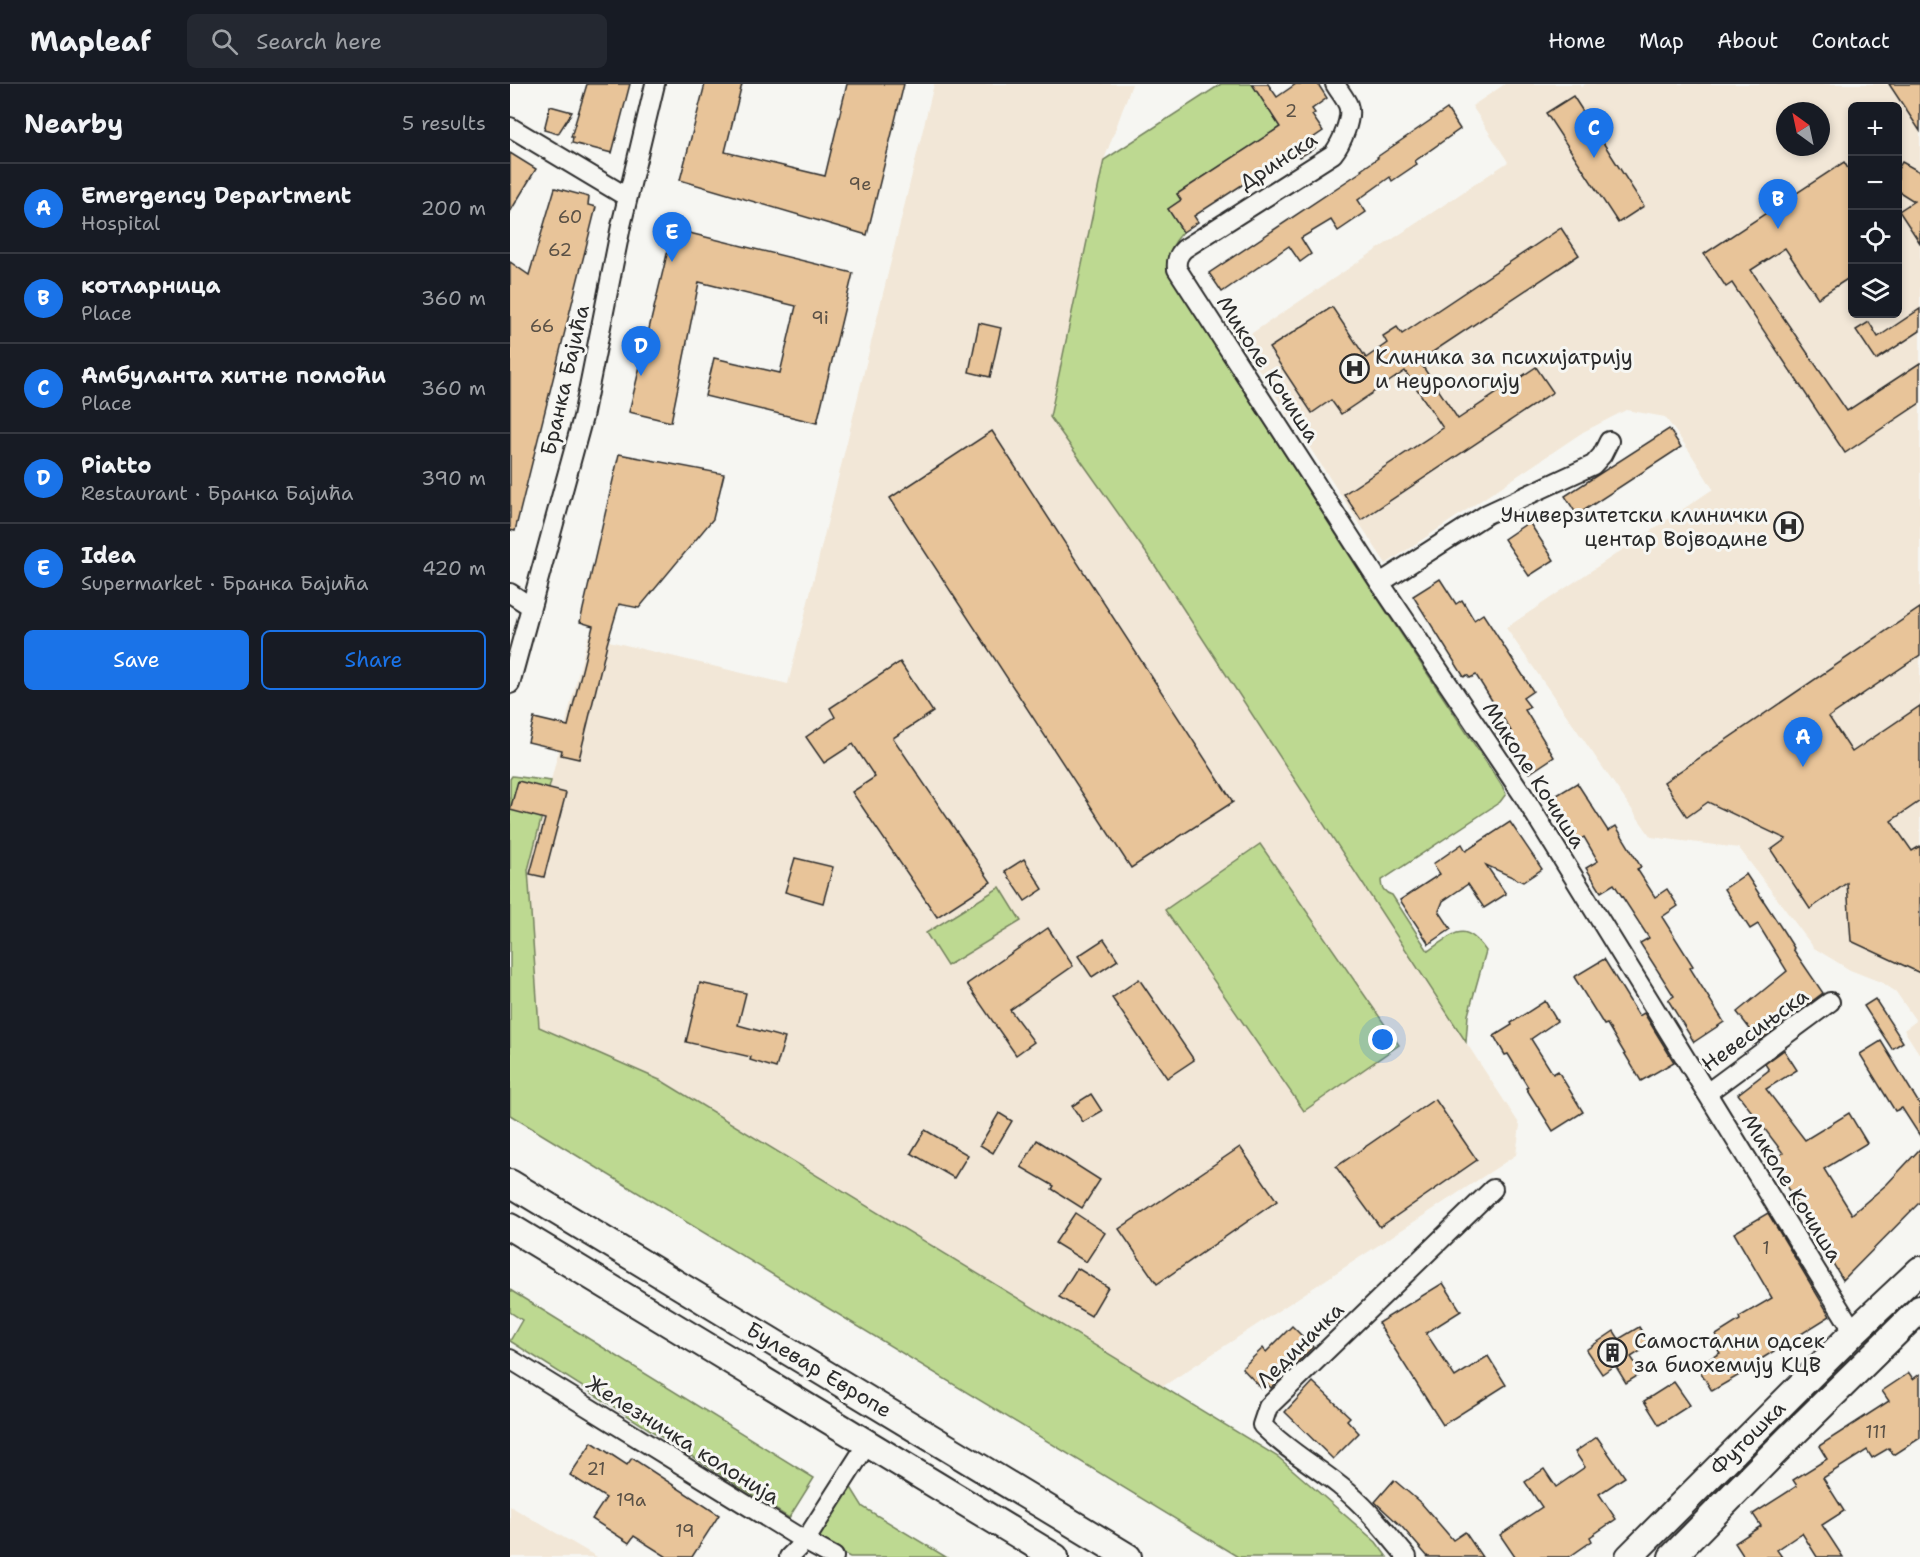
<!DOCTYPE html>
<html lang="en">
<head>
<meta charset="utf-8">
<style>
  body { margin:0; font-family:"Shantell Sans",sans-serif; background:#242831; color:#f1f3f6 }
  .controls { position:absolute; right:18px; top:18px; display:grid; overflow:hidden; border-radius:9px; box-shadow:0 3px 9px #0003 }
  .controls button { width:54px; height:54px; display:grid; place-items:center; padding:0; border:0; border-bottom:2px solid #363941; background:#171b24; color:#f1f3f6; font:30px sans-serif }
  .compass { position:absolute; left:1266px; top:18px; width:54px; height:54px; border-radius:50%; background:#171b24; box-shadow:0 3px 9px #0003; rotate:327deg }
  .you { position:absolute; left:873px; top:956px; width:21px; height:21px; margin:-15px; border:4px solid #fff; border-radius:50%; background:#1a73e8; box-shadow:0 0 0 9px #1a73e833 }
  .badge { display:grid; place-items:center; width:39px; height:39px; border-radius:50%; background:#1a73e8; color:#fff; font-size:20px; font-weight:700 }
  .pin { position:absolute; translate:-50% -50px; filter:drop-shadow(0 2px 3px #0008) }
  .pin::after { content:''; position:absolute; top:32px; width:21px; height:18px; background:inherit; clip-path:polygon(0 0,100% 0,50% 100%) }
  .list { margin:0; padding:0; list-style:none }
  h2 { display:flex; justify-content:space-between; align-items:center; height:78px; margin:0; padding:0 24px; font-size:26px }
  h2 small { font-size:20px; font-weight:400; color:#9ea1a6 }
  .list li { display:grid; grid-template-columns:39px 1fr auto; gap:18px; align-items:center; box-sizing:border-box; height:90px; padding:0 24px; border-top:2px solid #363941 }
  .list b { display:block; font-size:22px; white-space:nowrap }
  .list p { margin:0; font-size:20px; white-space:nowrap; color:#9ea1a6 }
  .list em { font-size:20px; font-style:normal; color:#9ea1a6 }
  .actions { display:flex; gap:12px; padding:18px 24px }
  .actions a { flex:1; padding:14px 0; border:2px solid #1a73e8; border-radius:9px; text-align:center; font-size:21px; color:#1a73e8 }
  .actions .main { background:#1a73e8; color:#fff }
  .icon { flex:none; width:33px; height:33px; fill:none; stroke:currentColor; stroke-width:2; stroke-linecap:round; stroke-linejoin:round }
  .map { position:relative; flex:none; width:1410px; height:1473px; overflow:hidden }
  header { display:flex; align-items:center; gap:36px; box-sizing:border-box; height:84px; padding:0 30px; background:#171b24; border-bottom:2px solid #363941 }
  header strong { font-size:28px }
  nav { display:flex; gap:33px; margin-inline-start:auto; font-size:21px }
  .search { width:420px; height:54px; background:#242831; display:flex; align-items:center; gap:15px; box-sizing:border-box; padding:0 21px; border-radius:9px; color:#9ea1a6; font-size:22px }
  main { display:flex }
  aside { flex:1; background:#171b24 }
  .map>svg:first-child { display:block }
</style>
</head>
<body>
<header>
<strong>Mapleaf</strong>
<div class="search"><svg class="icon" aria-label="search" viewBox="0 0 24 24"><circle cx="10" cy="10" r="6"/><path d="M15 15l6 6"/></svg>Search here</div>
<nav><a>Home</a><a>Map</a><a>About</a><a>Contact</a></nav>
</header>
<main>
<aside>
<h2>Nearby<small>5 results</small></h2>
<ul class="list">
<li><span class="badge">A</span><div><b>Emergency Department</b><p>Hospital</p></div><em>200 m</em></li>
<li><span class="badge">B</span><div><b>котларница</b><p>Place</p></div><em>360 m</em></li>
<li><span class="badge">C</span><div><b>Амбуланта хитне помоћи</b><p>Place</p></div><em>360 m</em></li>
<li><span class="badge">D</span><div><b>Piatto</b><p>Restaurant · Бранка Бајића</p></div><em>390 m</em></li>
<li><span class="badge">E</span><div><b>Idea</b><p>Supermarket · Бранка Бајића</p></div><em>420 m</em></li>
</ul>
<div class="actions"><a class="main">Save</a><a>Share</a></div>
</aside>
<div class="map">
<svg width="1410" height="1473" viewBox="0 0 1410 1473">
  <rect width="100%" height="100%" fill="#f6f6f2"/>
  <filter id="ink" filterUnits="userSpaceOnUse"><feTurbulence type="fractalNoise" baseFrequency=".0167" numOctaves="2"/><feDisplacementMap in="SourceGraphic" scale="12" xChannelSelector="R" yChannelSelector="G"/><feConvolveMatrix kernelMatrix="1 2 1 2 8 2 1 2 1" color-interpolation-filters="sRGB"/></filter>
  <g filter="url(#ink)">
    <g fill="#f2e7d7" fill-rule="evenodd">
      <path d="M424 0H622L594 76 540 333 644 480 1010 1041 1006 1071 652 1303 152 997 28 943 18 786 78 552 278 600Z"/>
      <path d="M995 0H1069L1071 3 1076 0H1410V971L1394 946 1406 937 1386 908 1373 899 1340 886 1304 864 1229 764 1141 753 996 544 1203 405 1178 365 1155 333 1116 326 1073 348 876 480 730 257 998 78 962 22ZM1342 22H1388V230H1342ZM1275 27H1311V63H1275Z"/>
      <path d="M0 1422 87 1473H0Z"/>
    </g>
    <g fill="#bdd991" stroke="#74825e" stroke-width="1.5">
      <path d="M711 0H742L770 43 667 110 671 116 658 125 673 148C663 159 655 172 657 187L854 494 992 702 996 710 990 718 871 797C871 804 875 809 882 811L918 867C944 850 954 835 976 867L958 931 956 958 644 480 540 333 594 76Z"/>
      <path d="M2 692 41 697 18 786 29 943 152 997 768 1373 866 1458 877 1473H728L0 1031V695Z"/>
      <path d="M750 760 889 961 794 1027 655 826Z"/>
      <path d="M490 803 511 837 437 882 416 849Z"/>
      <path d="M0 1206 304 1394 279 1434 0 1257 12 1236 0 1228Z"/>
      <path d="M340 1402 353 1423 436 1473H340L318 1462 305 1452Z"/>
    </g>
    <g fill="#e8c499" stroke="#2b2b2b" stroke-width="1.5">
      <path d="M77 0H120L102 69 62 59 63 53H61Z"/>
      <path d="M195 0H232L215 68 315 92 337 0H394L357 151 170 96Z"/>
      <path d="M742 0H758L767 13 786 0H808L817 14 802 25 805 29 802 31 813 47 800 56 805 64 790 73 786 66 684 132 688 138 673 148 658 125 671 116 667 110 770 43Z"/>
      <path d="M1379 0H1410V47Z"/>
      <path d="M1063 12 1134 122 1108 139 1036 29Z"/>
      <path d="M40 22 62 28 48 50 34 46Z"/>
      <path d="M937 25 950 45 905 77 907 80 882 97 880 93 848 116 856 128 828 147 821 136 791 154 801 170 790 178 779 162 712 208 699 189 852 87 851 86 868 74 867 73Z"/>
      <path d="M0 69 26 85 0 128Z"/>
      <path d="M1334 78 1342 91V192L1308 214 1275 164 1241 186 1337 327 1410 279V319L1335 369 1222 199 1216 203 1194 170Z"/>
      <path d="M1392 78 1410 88V159L1389 127 1404 117 1388 107V85Z"/>
      <path d="M45 104 79 113 78 121 86 123 5 447 0 446V178L19 191Z"/>
      <path d="M1051 144 1069 171 909 277 948 335 1026 283 1043 308 851 436 834 410 933 344 895 287 831 330 821 316 802 329 759 264 822 223 856 274 877 259 873 252 887 243 892 250Z"/>
      <path d="M163 145 343 189 307 339 195 312 204 274 270 289 286 222 189 198 161 338 119 328Z"/>
      <path d="M1410 225V247L1366 276 1346 246 1359 238 1368 253Z"/>
      <path d="M469 239 491 244 480 293 459 288Z"/>
      <path d="M1159 345 1171 363 1067 431 1055 412Z"/>
      <path d="M482 347 723 718 621 784 380 414Z"/>
      <path d="M109 370 214 390 203 435 129 524 109 520 97 560 69 675 51 671 52 666 18 658 24 634 58 642 83 542 70 538Z"/>
      <path d="M1019 438 1044 476 1019 492 994 455Z"/>
      <path d="M930 495 946 520 952 516 964 536 973 530 1023 607 1013 614 1020 623 1015 626 1044 673 1020 689 995 650 1001 647 966 591 960 594 957 591 954 593 903 512Z"/>
      <path d="M1410 524V571L1319 633 1342 668 1410 622V717L1381 737 1402 767 1410 762V889L1341 857 1337 799 1300 825 1261 766 1276 755 1198 718 1177 733 1154 698Z"/>
      <path d="M390 578 423 628 383 654 481 798 427 833 342 708 365 693 343 660 314 679 296 653 325 633 320 624Z"/>
      <path d="M8 697 56 709 34 793 20 790 35 735 0 726Z"/>
      <path d="M1067 699 1098 747 1106 742 1131 783 1127 785 1145 813 1157 805 1168 822 1152 833 1183 882 1180 884 1214 938 1184 958 1158 916 1164 912 1130 859 1139 854 1104 800 1091 808 1076 784 1088 777 1074 753 1064 760 1037 717Z"/>
      <path d="M1000 738 1032 785 1013 798 976 781 996 810 974 824 958 800 933 817 929 827 941 845 919 860 890 816 930 790 923 780 952 760 956 767Z"/>
      <path d="M285 774 323 783 313 819 275 808Z"/>
      <path d="M514 775 533 805 515 817 495 787Z"/>
      <path d="M1236 790 1272 845 1284 864 1283 865 1313 909 1249 957 1227 928 1277 887 1248 840 1240 845 1214 805Z"/>
      <path d="M538 844 563 882 500 926 524 958 506 971 457 900Z"/>
      <path d="M594 855 608 876 582 893 568 872Z"/>
      <path d="M1094 875 1129 932 1134 929 1164 978 1131 997 1097 940 1094 941 1064 893Z"/>
      <path d="M629 895 684 976 657 994 602 914Z"/>
      <path d="M190 899 236 909 228 941 275 954 266 984 240 976 241 973 176 958Z"/>
      <path d="M1365 915 1393 958 1382 965 1354 922Z"/>
      <path d="M1035 917 1047 937 1021 955 1043 990 1048 987 1073 1028 1043 1047 1016 1004 1018 1003 998 970 995 971 984 952 1002 941 1001 939Z"/>
      <path d="M1371 957 1410 1021V1052L1392 1024 1385 1027 1350 970Z"/>
      <path d="M1274 966 1287 986 1256 1005 1295 1056 1339 1029 1357 1059 1314 1085 1342 1130 1377 1100 1410 1065V1118L1333 1196 1261 1077 1273 1069 1228 1010 1259 986 1255 980Z"/>
      <path d="M581 1010 592 1027 573 1038 562 1022Z"/>
      <path d="M925 1015 967 1076 870 1143 826 1083Z"/>
      <path d="M489 1029 502 1037 483 1069 470 1061Z"/>
      <path d="M415 1046 458 1071 444 1094 401 1069Z"/>
      <path d="M527 1056 590 1096 572 1124 542 1105 544 1102 511 1083Z"/>
      <path d="M730 1063 767 1117 647 1200 609 1145Z"/>
      <path d="M565 1129 595 1149 576 1178 545 1159Z"/>
      <path d="M1258 1129 1320 1232 1248 1277 1250 1279 1202 1307 1187 1282 1210 1269 1208 1266 1213 1263 1206 1251 1230 1236 1229 1233 1262 1214 1224 1149Z"/>
      <path d="M567 1184 598 1203 581 1232 549 1213Z"/>
      <path d="M933 1199 951 1227 916 1249 945 1293 978 1272 996 1301 933 1341 868 1239Z"/>
      <path d="M782 1242 803 1263 761 1304 757 1300 752 1305 732 1284 753 1264 756 1268Z"/>
      <path d="M1129 1243 1140 1261 1121 1273 1132 1289 1116 1299 1105 1281 1092 1290 1076 1266 1104 1247 1109 1255Z"/>
      <path d="M1399 1289 1403 1295 1410 1290V1354L1384 1371 1379 1364 1362 1374 1357 1366 1313 1394 1334 1427 1312 1441 1333 1473H1307L1292 1449 1267 1466 1272 1473H1234L1225 1459 1251 1442 1243 1430 1287 1402 1283 1396 1317 1375 1309 1362 1379 1317 1372 1307Z"/>
      <path d="M803 1298 840 1333 837 1336 849 1349 823 1375 775 1328Z"/>
      <path d="M1164 1298 1180 1321 1149 1341 1134 1317Z"/>
      <path d="M1087 1353 1115 1393 1089 1410 1106 1435 1080 1453 1082 1457 1059 1473H1005L990 1451 1032 1423 1015 1398 1034 1385 1046 1403 1075 1383 1065 1368Z"/>
      <path d="M82 1358 117 1381 122 1374 209 1431 182 1473H157L124 1452 119 1459 82 1435 96 1414 60 1391Z"/>
      <path d="M884 1396 912 1420 943 1456 955 1448 972 1473H918L892 1443 865 1418Z"/>
    </g>
    <g fill="none" stroke-linecap="round" stroke-linejoin="round">
      <defs>
        <g id="minor">
          <path d="M825 0C829 7 835 14 838 21 843 34 831 60 823 70L674 165C668 171 666 176 667 185L870 499 1013 711 1344 1248"/>
          <path d="M0 43 117 113"/>
          <path d="M870 499 977 430 1083 381 1092 371 1099 357"/>
          <path d="M0 509 20 522"/>
          <path d="M0 600 73 333 111 142 145 0"/>
          <path d="M1197 1009 1320 918"/>
          <path d="M0 1275 295 1457 324 1473"/>
          <path d="M279 1473 295 1457 357 1360"/>
          <path d="M897 1473C876 1448 856 1422 830 1402 804 1381 775 1365 752 1341L758 1323 983 1105"/>
        </g>
        <g id="secondary">
          <path d="M0 1099 618 1473"/>
          <path d="M0 1143 545 1473"/>
          <path d="M1119 1473 1344 1248 1410 1186"/>
          <path d="M1162 1473 1277 1356 1410 1225"/>
        </g>
      </defs>
      <use href="#minor" stroke="#2b2b2b" stroke-width="22"/>
      <use href="#secondary" stroke="#2b2b2b" stroke-width="30"/>
      <use href="#minor" stroke="#f6f6f2" stroke-width="18"/>
      <use href="#secondary" stroke="#f6f6f2" stroke-width="26"/>
    </g>
  </g>
  <defs>
    <symbol id="hospital-ring" viewBox="-11 -11 22 22"><circle r="9.5" fill="#f6f6f2" stroke="#2b2b2b" stroke-width="1.5"/><path d="M-5-5h3v3.5h4V-5h3V5h-3V1.5h-4V5h-3Z" fill="#2b2b2b"/></symbol>
    <symbol id="building-ring" viewBox="-11 -11 22 22"><circle r="9.5" fill="#f6f6f2" stroke="#2b2b2b" stroke-width="1.5"/><path d="M-4-6H4V6H1V3H-1V6H-4ZM-2.5-4.3h1.7v1.8h-1.7ZM.8-4.3h1.7v1.8H.8ZM-2.5-1h1.7V.8h-1.7ZM.8-1h1.7V.8H.8Z" fill="#2b2b2b"/></symbol>
  </defs>
  <g fill-rule="evenodd">
    <use href="#hospital-ring" x="828" y="268" width="33" height="33"/>
    <use href="#hospital-ring" x="1262" y="426" width="33" height="33"/>
    <use href="#building-ring" x="1086" y="1252" width="33" height="33"/>
  </g>
  <g text-anchor="middle" dominant-baseline="central" stroke-width="6" stroke-linejoin="round" paint-order="stroke">
    <g font-size="18" fill="#5a5146">
      <text x="781" y="27">2</text>
      <text x="350" y="100">9e</text>
      <text x="60" y="133">60</text>
      <text x="50" y="166">62</text>
      <text x="310" y="234">9i</text>
      <text x="32" y="242">66</text>
      <text x="1256" y="1164">1</text>
      <text x="1366" y="1348">111</text>
      <text x="86" y="1385">21</text>
      <text x="121" y="1416">19a</text>
      <text x="175" y="1447">19</text>
    </g>
    <g font-size="21" fill="#2b2b2b" stroke="#f6f6f2">
      <text transform="translate(768 77) rotate(-33)">Дринска</text>
      <text transform="translate(758 285) rotate(57)">Миколе Кочиша</text>
      <text transform="translate(55 296) rotate(-77)">Бранка Бајића</text>
      <text transform="translate(1024 691) rotate(57)">Миколе Кочиша</text>
      <text transform="translate(1245 946) rotate(-36)">Невесињска</text>
      <text transform="translate(1282 1104) rotate(58)">Миколе Кочиша</text>
      <text transform="translate(790 1261) rotate(-44)">Лединачка</text>
      <text transform="translate(309 1286) rotate(31)">Булевар Европе</text>
      <text transform="translate(1238 1354) rotate(-45)">Футошка</text>
      <text transform="translate(173 1356) rotate(32)">Железничка колонија</text>
    </g>
    <g font-size="21" fill="#2b2b2b" stroke="#f6f6f2" text-anchor="start">
      <text x="865" y="273">Клиника за психијатрију<tspan x="865" dy="24">и неурологију</tspan></text>
      <text x="1258" y="431" text-anchor="end">Универзитетски клинички<tspan x="1258" dy="24">центар Војводине</tspan></text>
      <text x="1124" y="1257">Самостални одсек<tspan x="1124" dy="24">за биохемију КЦВ</tspan></text>
    </g>
  </g>
</svg>
<div class="controls">
<button>+</button>
<button>−</button>
<button><svg class="icon" aria-label="locate" viewBox="0 0 24 24"><circle cx="12" cy="12" r="6"/><path d="M12 2v4M12 18v4M2 12h4M18 12h4"/></svg></button>
<button><svg class="icon" aria-label="layers" viewBox="0 0 24 24"><path d="M12 4l9 5-9 5-9-5zM3 14l9 5 9-5"/></svg></button>
</div>
<svg class="compass" viewBox="-18 -18 36 36"><path d="M0-13l5 13h-10z" fill="#e53935"/><path d="M0 13l5-13h-10z" fill="#9ea1a6"/></svg>
<div class="you"></div>
<div class="pin badge" style="left:1293px;top:683px">A</div>
<div class="pin badge" style="left:1268px;top:145px">B</div>
<div class="pin badge" style="left:1084px;top:74px">C</div>
<div class="pin badge" style="left:131px;top:292px">D</div>
<div class="pin badge" style="left:162px;top:178px">E</div>
</div>
</main>
</body>
</html>
